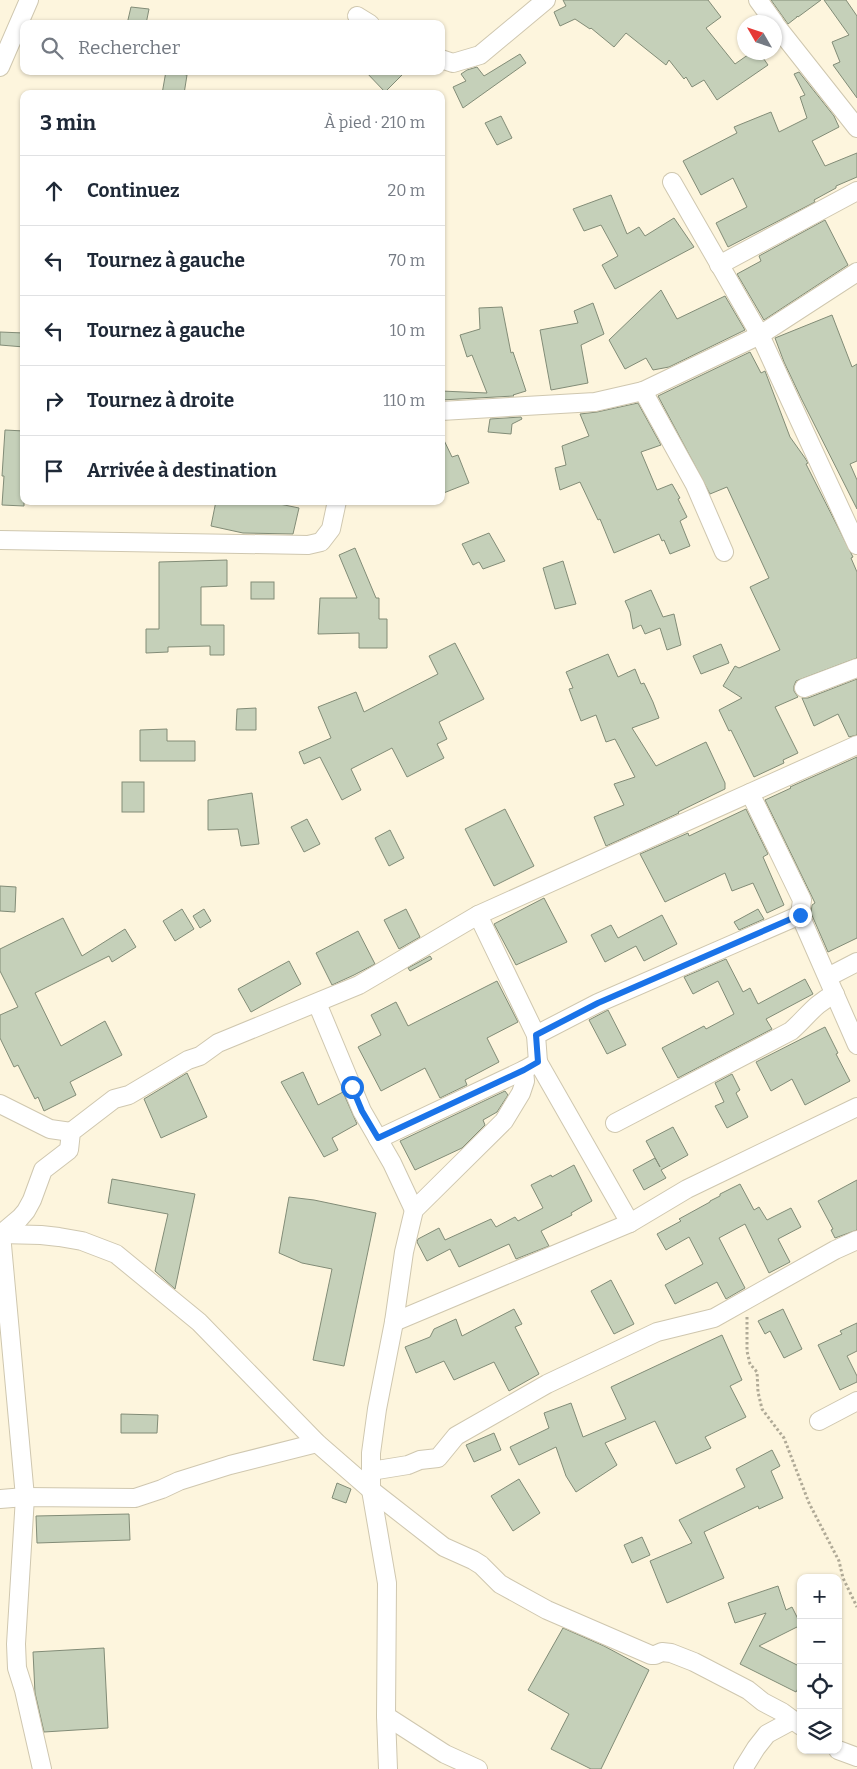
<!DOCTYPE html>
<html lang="fr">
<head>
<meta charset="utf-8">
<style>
  body { margin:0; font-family:Bitter,serif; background:#f6f6f7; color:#1f2937 }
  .controls { position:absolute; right:15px; bottom:15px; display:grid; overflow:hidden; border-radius:10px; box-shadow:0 1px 4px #0004 }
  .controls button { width:45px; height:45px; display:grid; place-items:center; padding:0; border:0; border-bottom:1px solid #e0e1e3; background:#fff; color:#1f2937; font:25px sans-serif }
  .compass { position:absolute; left:737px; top:15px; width:45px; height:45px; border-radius:50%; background:#fff; box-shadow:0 1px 4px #0004; rotate:309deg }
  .stop { position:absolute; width:15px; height:15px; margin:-11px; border:4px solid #1a73e8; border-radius:50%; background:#fff }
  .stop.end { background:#1a73e8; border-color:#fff; box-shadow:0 1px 5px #0008 }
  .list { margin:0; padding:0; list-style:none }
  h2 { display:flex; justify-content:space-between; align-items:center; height:65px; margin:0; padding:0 20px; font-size:21px }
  h2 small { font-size:16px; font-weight:400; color:#747a83 }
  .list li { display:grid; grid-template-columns:32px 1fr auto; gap:15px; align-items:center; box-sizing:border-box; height:70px; padding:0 20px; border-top:1px solid #e0e1e3 }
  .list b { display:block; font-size:19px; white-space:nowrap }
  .list em { font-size:16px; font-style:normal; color:#747a83 }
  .icon { flex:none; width:28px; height:28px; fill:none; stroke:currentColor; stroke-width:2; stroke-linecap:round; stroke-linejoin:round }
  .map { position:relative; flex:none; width:857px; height:1769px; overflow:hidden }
  .search { position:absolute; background:#fff; box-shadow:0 1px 4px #0004; left:20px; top:20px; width:425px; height:55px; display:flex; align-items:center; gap:12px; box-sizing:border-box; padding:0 18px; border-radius:10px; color:#747a83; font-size:19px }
  .panel { position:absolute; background:#fff; box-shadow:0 1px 4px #0004; left:20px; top:90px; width:425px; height:415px; border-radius:10px }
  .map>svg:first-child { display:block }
</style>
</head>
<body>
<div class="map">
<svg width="857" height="1769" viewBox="0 0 857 1769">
  <rect width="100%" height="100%" fill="#fdf5dd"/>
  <g fill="#c5d0b9" stroke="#828c77">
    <path d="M563 0H708L721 17 706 28 735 64 752 52H759L768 65 717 100 704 80 692 87 686 77 684 79 669 60 666 65 626 33 614 47 591 28 590 29 575 19 560 26 554 12 566 6Z"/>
    <path d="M771 0H821L798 17 797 16V17L788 24Z"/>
    <path d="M824 0H846L857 16V98L833 65 840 62 832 42 849 35Z"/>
    <path d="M131 7 149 9 146 24H127Z"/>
    <path d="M520 54 526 63 463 108 453 87 466 81 461 74 467 70 477 67 484 76Z"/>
    <path d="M166 71 187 75 184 94H162Z"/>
    <path d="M365 71H406L385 92Z"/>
    <path d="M799 72 834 116 839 127 812 141 825 166 857 153V177L836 186V188L814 200 815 202 728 247 716 223 747 207 733 178 701 195 683 161 737 133 734 127 771 112 779 132 807 118 800 97 805 95 794 74Z"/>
    <path d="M501 116 512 138 497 145 485 123Z"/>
    <path d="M611 195 627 234 639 227 645 236 674 218 694 247 615 289 602 265 618 256 601 225 584 231 573 209Z"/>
    <path d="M825 220 848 265 764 320 737 274 761 261 759 256Z"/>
    <path d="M661 290 677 319 725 296 745 330 669 367 653 370 646 358 625 369 609 340Z"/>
    <path d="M593 303 604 334 581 345 588 383 551 390 540 330 578 323 574 311Z"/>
    <path d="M502 307 511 353 513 352 526 391 513 395 514 396 441 400V391L487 393 472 355 467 357 460 335 480 329 479 308Z"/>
    <path d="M832 315 852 367 857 364V461L850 464 857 480V509L801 398 784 362 775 338Z"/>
    <path d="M0 332 24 333V347L0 345Z"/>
    <path d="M750 352 761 373 765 371 790 437 805 458 808 463 806 464 853 557 851 558 857 572V658L796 681 794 686V691L798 697 775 707 798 753 783 760 784 763 754 777 731 730 729 731 719 710 742 698 723 686 735 666 739 668 780 650 750 587 769 578 727 487 710 494 658 396Z"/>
    <path d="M638 403 661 445 641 452 657 490 672 484 680 498 678 499 687 517 680 521 690 546 670 554 664 540 662 541 659 534 614 553 600 519 598 520 580 482 560 490 555 468 566 465 562 446 589 436 580 414 597 412Z"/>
    <path d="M521 417 522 419 512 424 511 434 488 432 490 419Z"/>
    <path d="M5 430 24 431V506L2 505 4 476H2Z"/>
    <path d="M441 434 452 457 458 455 469 483 441 494Z"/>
    <path d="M216 501H265L299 508 293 534 243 533 211 526Z"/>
    <path d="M489 533 505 561 483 569 479 562 473 565 462 544Z"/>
    <path d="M355 548 376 598H379V619H387V648H359V633L318 634 320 598H357L339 555Z"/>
    <path d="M227 560V586L201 587V625H224V655H210V646L168 647V652L146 653V629H159V562Z"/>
    <path d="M563 561 576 604 555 609 543 568Z"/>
    <rect x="251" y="582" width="23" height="17"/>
    <path d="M651 590 663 617 674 614 681 645 667 650 660 628 645 634 641 625 633 629 630 612 625 601Z"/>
    <path d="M455 643 484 699 439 722 447 739 437 744 444 758 407 777 392 748 351 769 361 790 342 800 320 757 304 764 299 752 331 738 318 707 356 692 364 712 438 674 429 656Z"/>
    <path d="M721 644 729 663 701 674 693 656Z"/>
    <path d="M608 654 618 677 635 669 641 684 644 683 653 702 659 718 632 728 656 766 706 742 725 783V789L678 812 679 813 606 846 594 817 624 805 614 784 635 777 615 739 606 742 596 715 581 721 569 689 573 688 566 672Z"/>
    <path d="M857 679V735L849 737 838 714 814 726 802 698H808Z"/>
    <path d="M256 708V730H236L237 709Z"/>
    <path d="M167 729V741H195V761H140V730Z"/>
    <path d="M857 757V938L828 952 811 913 812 905 815 903 765 800 791 788 790 787Z"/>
    <rect x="122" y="782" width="22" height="30"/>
    <path d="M252 793 259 844 241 846 238 829 208 830V800Z"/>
    <path d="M505 809 534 866 494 886 465 829Z"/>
    <path d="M746 809 768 854 763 857 784 905 767 913 753 883 732 891 725 873 665 902 640 854 688 833 689 836Z"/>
    <path d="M307 819 320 844 304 852 291 827Z"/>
    <path d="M390 830 404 858 389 866 375 838Z"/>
    <path d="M0 886 16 887 15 912 0 911Z"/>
    <path d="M544 898 567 942 516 965 494 924Z"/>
    <path d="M182 909 194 929 175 941 163 921Z"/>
    <path d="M204 909 211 921 200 928 193 916Z"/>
    <path d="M406 909 420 937 399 949 384 920Z"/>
    <path d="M758 909 764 919 739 930 734 922Z"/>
    <path d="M662 915 677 944 644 961 636 946 605 962 591 935 611 925 618 938Z"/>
    <path d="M63 918 82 956 125 929 136 947 112 962 109 956 35 993 61 1046 105 1021 122 1055 70 1082 76 1095 44 1111 38 1097 35 1099 18 1065 14 1067 0 1038V1015L18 1007 0 971V949Z"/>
    <path d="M358 931 375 964 354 975 332 985 316 953Z"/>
    <path d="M430 956 432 959 410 971 408 968Z"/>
    <path d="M726 959 743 992 750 988 758 1004 805 979 813 994 766 1019 772 1029 678 1078 662 1048 704 1026 706 1029 734 1014 718 981 693 994 684 977Z"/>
    <path d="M289 961 301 984 251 1012 238 989Z"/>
    <path d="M497 981 518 1022 487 1038 499 1062 465 1080 467 1085 440 1098 425 1068 381 1091 358 1047 381 1035 371 1015 396 1002 408 1026Z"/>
    <path d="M608 1010 626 1045 607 1054 589 1020Z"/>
    <path d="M825 1027 838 1053 836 1054 850 1081 805 1105 792 1079 771 1091 756 1062Z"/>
    <path d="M303 1072 318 1105 343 1092 357 1124 332 1138 338 1150 324 1157 281 1082Z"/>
    <path d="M187 1073 207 1117 161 1138 144 1099Z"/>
    <path d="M732 1074 740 1090 736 1093 748 1117 727 1128 715 1106 724 1102 715 1083Z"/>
    <path d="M505 1091 508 1095 497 1112 483 1120 485 1125 462 1148 415 1170 400 1141Z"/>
    <path d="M673 1127 688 1155 661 1170 666 1178 644 1190 633 1170 655 1158 660 1167 646 1141Z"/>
    <path d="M574 1165 592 1201 571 1213 572 1215 541 1231 549 1246 516 1259 509 1244 459 1267 450 1249 427 1261 417 1242 418 1239 439 1228 445 1240 491 1219 496 1227 515 1217 518 1221 543 1208 531 1185 551 1175 552 1177Z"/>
    <path d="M112 1179 195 1194 175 1289 155 1271 168 1214 108 1203Z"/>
    <path d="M857 1180V1230L835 1238 831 1230 833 1229 818 1201Z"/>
    <path d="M740 1184 754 1210 759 1207 767 1220 791 1208 801 1227 778 1239 790 1262 769 1273 745 1224 719 1238 745 1288 726 1299 717 1282 675 1304 665 1285 703 1264 689 1237 666 1250 657 1234 681 1221 679 1219 710 1202V1201L720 1196V1194Z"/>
    <path d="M289 1197 314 1200 376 1213 344 1366 313 1360 332 1269 302 1263 279 1253Z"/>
    <path d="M611 1280 634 1324 614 1334 591 1291Z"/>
    <path d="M514 1309 522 1324 515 1327 539 1374 509 1391 494 1362 454 1380 444 1361 416 1373 405 1347 430 1337 434 1329 456 1319 462 1336Z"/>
    <path d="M783 1309 802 1349 784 1358 770 1331 765 1334 758 1321Z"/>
    <path d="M857 1323V1351L847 1356 857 1376V1382L840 1390 818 1345 842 1334 840 1331Z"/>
    <path d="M722 1335 742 1380 730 1386 746 1417 705 1437 711 1448 676 1464 655 1421 605 1443 617 1465 576 1492 566 1476 556 1447 519 1465 510 1447 549 1428 544 1413 571 1403 583 1437 626 1419 611 1387Z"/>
    <path d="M121 1414 158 1415 157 1433H121Z"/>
    <path d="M494 1433 501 1450 474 1462 466 1445Z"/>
    <path d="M772 1450 780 1466 771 1471 783 1498 759 1509 758 1506 704 1532 724 1578 667 1603 650 1561 692 1543 679 1520 745 1487 736 1469Z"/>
    <path d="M519 1479 540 1513 513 1531 491 1496Z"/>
    <path d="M337 1483 351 1489 346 1503 332 1498Z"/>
    <path d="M129 1514 130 1540 37 1543 36 1516Z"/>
    <path d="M642 1537 650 1555 632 1563 624 1545Z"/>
    <path d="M778 1586 786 1610 792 1607 801 1625 759 1646 801 1667V1683L796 1692 740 1664 766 1613 735 1623 728 1603Z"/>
    <path d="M563 1628 604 1646 649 1670 601 1769H591L551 1749 569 1714 528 1690Z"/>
    <path d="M104 1648 108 1728 44 1732 35 1693 33 1652Z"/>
  </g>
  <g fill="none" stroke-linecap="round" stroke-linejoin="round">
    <defs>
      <g id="street">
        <path d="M758 0 774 22"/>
        <path d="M357 16 370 24"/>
        <path d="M774 23 857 128"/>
        <path d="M441 59 453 63 480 55 546 0"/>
        <path d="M0 67 29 0"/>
        <path d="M672 182 760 335 857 545"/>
        <path d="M719 265 857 191"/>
        <path d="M643 391 695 485 724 552"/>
        <path d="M441 411 595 402 643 391 760 335 857 272"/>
        <path d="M0 540 308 545 321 542 331 529 337 501"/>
        <path d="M804 688 857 668"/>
        <path d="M750 793 802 900 800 915 857 1045"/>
        <path d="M478 915 536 1035"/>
        <path d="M828 977 857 962"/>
        <path d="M317 1003 362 1111 392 1163 414 1210"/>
        <path d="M538 1062 630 1223"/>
        <path d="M0 1104 50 1129 71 1132"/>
        <path d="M615 1123 791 1031C808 1016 814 1004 835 994"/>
        <path d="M378 1139 524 1070 538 1062 536 1035 598 1003 800 915"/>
        <path d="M0 1234 41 1235 59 1237 82 1241 116 1254 199 1322 317 1443 371 1490 444 1547 473 1560 481 1565 500 1584 547 1610 651 1655H655L662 1652 671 1653 694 1662 748 1690 763 1702 782 1712 801 1726"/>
        <path d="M394 1322 630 1223 687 1189 857 1107"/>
        <path d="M819 1421 857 1401"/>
        <path d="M371 1471 408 1465 420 1460 438 1458 456 1436 547 1384 657 1332 714 1318 835 1250 857 1240"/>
        <path d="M0 1499 25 1497 135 1498 162 1489 179 1481 230 1465 317 1443"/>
        <path d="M386 1716 445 1754 478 1769"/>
        <path d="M838 1750 857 1757"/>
        <path d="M42 1769 24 1690 17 1668 16 1644 25 1497 1 1234 20 1218 26 1211 32 1200 43 1170 69 1150 71 1132 114 1099 129 1095 188 1060 200 1056 218 1043 359 985 478 915 857 745"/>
        <path d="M388 1769 386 1716 387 1583 371 1490V1453L377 1409 394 1322 404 1252 414 1210 504 1121 521 1093 525 1081 524 1070"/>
        <path d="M743 1769 756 1748 767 1734 793 1720"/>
      </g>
    </defs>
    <use href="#street" stroke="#cfc7af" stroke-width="20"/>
    <path stroke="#b0aa97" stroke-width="3" stroke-dasharray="2.5 2.5" stroke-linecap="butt" d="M747 1317V1351L750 1364 757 1372 758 1392 762 1409 784 1438 809 1503 839 1561 843 1578 857 1607"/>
    <use href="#street" stroke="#fff" stroke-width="18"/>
  </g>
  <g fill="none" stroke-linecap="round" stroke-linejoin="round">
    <path stroke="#1a73e8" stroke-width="6" d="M352 1087 362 1111 378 1138 524 1070 538 1062 536 1035 598 1003 800 915"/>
  </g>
</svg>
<div class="controls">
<button>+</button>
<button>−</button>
<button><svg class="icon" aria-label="locate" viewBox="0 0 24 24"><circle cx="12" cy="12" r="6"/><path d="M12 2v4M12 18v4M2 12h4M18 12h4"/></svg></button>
<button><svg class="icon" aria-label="layers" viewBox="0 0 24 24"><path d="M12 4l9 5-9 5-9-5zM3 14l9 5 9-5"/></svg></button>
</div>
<svg class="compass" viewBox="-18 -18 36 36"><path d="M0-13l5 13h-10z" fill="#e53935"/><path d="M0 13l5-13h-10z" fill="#747a83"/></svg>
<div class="stop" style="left:352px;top:1087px"></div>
<div class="stop end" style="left:800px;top:915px"></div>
<div class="search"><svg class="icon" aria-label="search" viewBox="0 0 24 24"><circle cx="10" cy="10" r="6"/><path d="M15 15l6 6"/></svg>Rechercher</div>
<section class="panel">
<h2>3 min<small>À pied · 210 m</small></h2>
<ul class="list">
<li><svg class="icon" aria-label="ahead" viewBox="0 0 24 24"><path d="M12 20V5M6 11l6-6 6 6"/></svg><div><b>Continuez</b></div><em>20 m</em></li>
<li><svg class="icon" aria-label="left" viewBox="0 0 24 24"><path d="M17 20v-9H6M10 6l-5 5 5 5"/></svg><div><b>Tournez à gauche</b></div><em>70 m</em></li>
<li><svg class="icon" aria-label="left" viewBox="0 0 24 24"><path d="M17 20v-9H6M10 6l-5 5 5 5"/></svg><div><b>Tournez à gauche</b></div><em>10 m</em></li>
<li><svg class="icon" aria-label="right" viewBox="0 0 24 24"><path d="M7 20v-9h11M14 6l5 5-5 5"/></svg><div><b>Tournez à droite</b></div><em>110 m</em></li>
<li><svg class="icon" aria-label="arrive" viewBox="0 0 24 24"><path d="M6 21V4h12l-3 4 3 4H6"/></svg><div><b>Arrivée à destination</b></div></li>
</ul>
</section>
</div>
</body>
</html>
